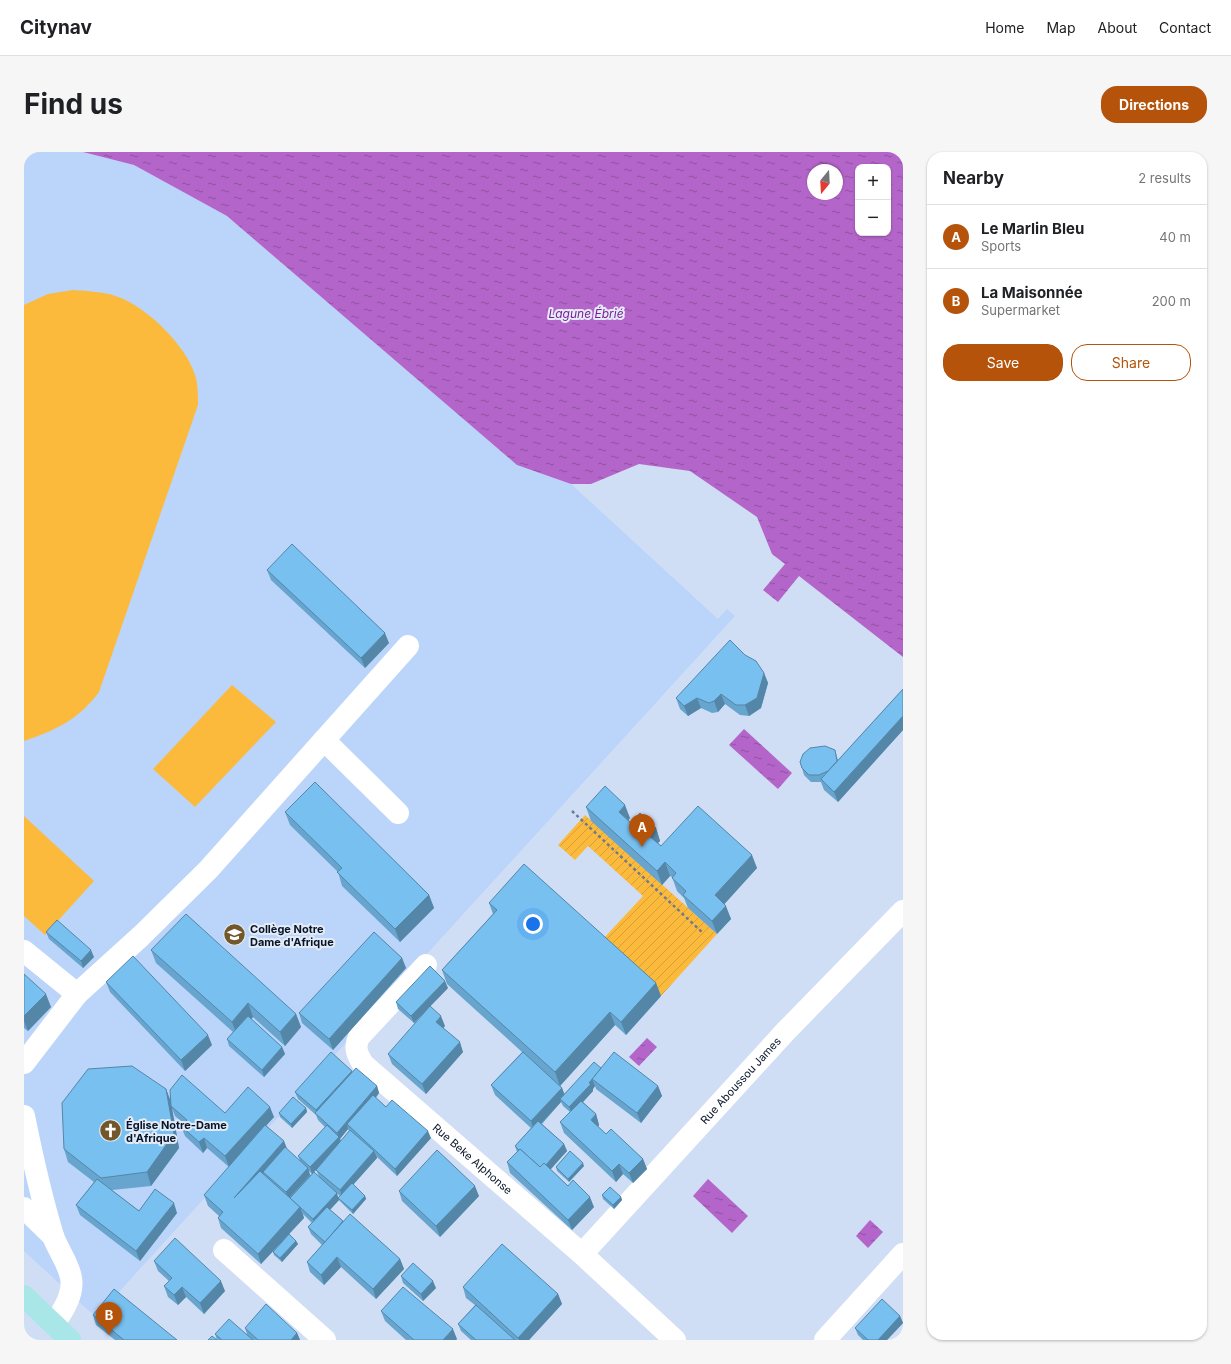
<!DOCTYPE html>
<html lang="en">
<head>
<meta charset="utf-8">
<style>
  body { margin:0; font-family:Inter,sans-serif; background:#f6f6f6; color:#202124 }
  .controls { position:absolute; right:12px; top:12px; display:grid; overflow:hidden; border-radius:8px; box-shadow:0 1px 3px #0004 }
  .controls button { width:36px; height:36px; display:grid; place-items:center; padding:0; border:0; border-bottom:1px solid #e0e0e0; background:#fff; color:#202124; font:20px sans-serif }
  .compass { position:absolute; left:783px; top:12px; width:36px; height:36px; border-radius:50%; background:#fff; box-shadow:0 1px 3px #0004; rotate:198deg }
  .you { position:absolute; left:509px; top:772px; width:14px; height:14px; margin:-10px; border:3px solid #fff; border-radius:50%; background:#1a73e8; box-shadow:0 0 0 6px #1a73e833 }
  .badge { display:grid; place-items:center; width:26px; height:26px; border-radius:50%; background:#b45309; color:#fff; font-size:13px; font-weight:700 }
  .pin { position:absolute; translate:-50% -33px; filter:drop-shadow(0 1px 2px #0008) }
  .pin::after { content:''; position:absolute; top:21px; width:14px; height:12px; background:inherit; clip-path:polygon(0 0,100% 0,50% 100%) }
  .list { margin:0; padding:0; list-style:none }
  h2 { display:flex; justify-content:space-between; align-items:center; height:52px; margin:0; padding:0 16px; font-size:17px }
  h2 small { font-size:13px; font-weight:400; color:#757577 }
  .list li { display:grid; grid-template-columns:26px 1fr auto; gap:12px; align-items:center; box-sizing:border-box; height:64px; padding:0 16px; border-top:1px solid #e0e0e0 }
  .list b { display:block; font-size:15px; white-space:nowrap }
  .list p { margin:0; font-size:13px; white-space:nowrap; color:#757577 }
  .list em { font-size:13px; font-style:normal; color:#757577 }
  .actions { display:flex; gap:8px; padding:12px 16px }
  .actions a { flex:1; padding:9px 0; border:1px solid #b45309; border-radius:16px; text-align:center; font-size:14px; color:#b45309 }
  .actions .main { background:#b45309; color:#fff }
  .map { position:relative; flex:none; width:879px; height:1188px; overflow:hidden; border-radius:16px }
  header { display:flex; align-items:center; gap:24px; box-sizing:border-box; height:56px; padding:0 20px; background:#fff; border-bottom:1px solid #e0e0e0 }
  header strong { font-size:19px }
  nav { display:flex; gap:22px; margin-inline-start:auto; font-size:14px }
  .intro { display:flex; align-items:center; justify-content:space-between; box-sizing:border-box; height:96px; padding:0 24px }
  h1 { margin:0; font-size:28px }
  .button { padding:10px 18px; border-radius:16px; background:#b45309; color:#fff; font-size:14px; font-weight:700 }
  main { display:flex; gap:24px; padding:0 24px }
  aside { flex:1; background:#fff; border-radius:16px; box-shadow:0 1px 3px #0004 }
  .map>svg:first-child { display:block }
</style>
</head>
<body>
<header>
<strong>Citynav</strong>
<nav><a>Home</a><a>Map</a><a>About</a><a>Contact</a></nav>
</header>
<div class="intro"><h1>Find us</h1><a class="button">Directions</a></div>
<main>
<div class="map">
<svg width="879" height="1188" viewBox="0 0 879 1188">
  <defs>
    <pattern id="garden-furrows" width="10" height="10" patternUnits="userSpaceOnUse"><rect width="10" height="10" fill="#fcba3d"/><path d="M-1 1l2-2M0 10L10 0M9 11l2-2" fill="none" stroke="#d69f36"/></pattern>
    <pattern id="water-ripples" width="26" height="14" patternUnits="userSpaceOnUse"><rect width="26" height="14" fill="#b465c9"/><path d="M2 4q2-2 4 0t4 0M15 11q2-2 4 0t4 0" fill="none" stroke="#9052a3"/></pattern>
  </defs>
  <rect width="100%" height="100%" fill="#cfdef5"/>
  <path fill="#bbd4fa" d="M0 0H59L110 13 203 64 493 313 547 332 694 467 703 457 711 464 73 1164 65 1159 0 1099Z"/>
  <g fill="#fcba3d">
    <path d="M49 138C65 139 83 140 97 146 124 157 160 192 170 220 174 230 174 242 174 253L75 540C54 568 32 578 0 589V153L24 142Z"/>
    <path d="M208 533 252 570 171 655 129 617Z"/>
    <path d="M0 664 70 729 21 783 0 764Z"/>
  </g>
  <path fill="url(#garden-furrows)" d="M561 663 693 782 637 844 505 725 580 786 619 744 564 694 551 708 534 693Z"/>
  <g fill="url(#water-ripples)" fill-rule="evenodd">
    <path d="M59 0H879V505L775 424 754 450 739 438 761 412 748 402 733 365 666 319 615 312 567 332H547L493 313 203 64 110 13ZM834 15H864V81H834ZM789 18H813V42H789Z"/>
    <path d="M720 577 768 621 754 637 705 593Z"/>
    <path d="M623 886 633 895 615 914 605 905Z"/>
    <path d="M684 1027 724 1064 708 1081 669 1044Z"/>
    <path d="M846 1068 859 1080 844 1096 832 1084Z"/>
  </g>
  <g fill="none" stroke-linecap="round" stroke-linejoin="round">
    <path stroke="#6d7b90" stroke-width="2.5" stroke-dasharray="3 3" stroke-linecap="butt" d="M548 659 679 781"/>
    <g stroke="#fff" stroke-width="22">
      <path d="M300 588 374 661"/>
      <path d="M0 799 53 842"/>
      <path id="s1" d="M402 813 335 885C330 896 333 902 339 912L558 1102 651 1188"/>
      <path d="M0 911 53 842 117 784 184 718 384 494"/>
      <path d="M0 964C8 1004 17 1044 29 1084 34 1098 45 1112 47 1126 50 1142 39 1159 30 1172"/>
      <path d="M0 1056 29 1084"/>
      <path d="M200 1098 301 1188"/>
      <path id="s2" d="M558 1102 761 880 879 759"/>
      <path d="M801 1188 879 1102"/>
    </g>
    <path stroke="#a9e6e8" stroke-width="22" d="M0 1144 46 1188"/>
  </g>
  <g fill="#67a5ce" fill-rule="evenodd">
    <path d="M243 418 365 491 341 516 247 428Z"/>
    <path d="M740 521 744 531 737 556 725 564 716 563 701 552 694 560 688 561 677 556 664 564 656 557 652 546Z"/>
    <path d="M879 537V578L814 650 800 638 797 630H787L780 623 776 610 811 598 814 608Z"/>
    <path d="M562 655 606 666 604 668 607 671 632 676 636 689 634 691 637 694 733 716 700 752 707 767 693 782 664 756 660 746 653 739 648 725 646 724 638 733 567 669Z"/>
    <path d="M261 660 405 743 410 756 376 790 318 734 314 720 266 673Z"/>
    <path d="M465 751 632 831 637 844 602 883 591 873 536 934 538 936 540 942 577 916 634 934 638 944 617 971 572 937 571 934 569 937V939L559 950 572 962 575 973 574 975 582 982 619 1007 623 1017 609 1031 599 1022 592 1030 540 981 536 970 546 960 539 954 537 950 518 972 540 992 543 999 526 1017 544 1034 570 1055 548 1078 486 1021 483 1010 493 1000 491 994 507 976 471 943 467 933 498 900 423 832 418 818 469 762Z"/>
    <path d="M22 780 70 805 59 816 25 787Z"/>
    <path d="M127 798 272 862 277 875 261 894 229 865 227 867 258 895 261 902 240 925 205 894 203 887 209 880 132 811Z"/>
    <path d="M378 806 382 816 309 898 278 871 275 861Z"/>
    <path d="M0 822 27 855 4 879 0 876Z"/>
    <path d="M82 830 188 893 161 919 86 840Z"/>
    <path d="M424 836 390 871 374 857 372 850Z"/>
    <path d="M421 874 419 876 439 900 402 942 368 912 364 902Z"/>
    <path d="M328 920 353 934 355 941 352 946 362 955 407 986 373 1024 353 1005V1006L329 1033 341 1044 342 1047 329 1062 315 1048 306 1058 319 1069 376 1107 380 1117 352 1147 317 1115 300 1133 286 1120 283 1110 298 1093 287 1082 284 1075 288 1071 279 1062 280 1066 237 1112 197 1076 194 1066 195 1064 184 1054 180 1043 205 1015 183 996 179 1001 161 984 157 974 159 971 151 964 147 954 155 996 127 1034 88 1038 115 1059 153 1061 116 1109 56 1063 52 1053 70 1030 44 1010 40 997 142 937 147 950 201 961 250 965 242 973 264 999 276 1009 274 1004 301 975 294 968 292 963 274 947 271 940ZM324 977 325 979 317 989 316 987ZM292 1018 295 1024 290 1020ZM285 1019 288 1022 286 1023ZM298 1028 316 1044 314 1046Z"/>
    <path d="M282 956 283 960 268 976 256 965 255 961Z"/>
    <path d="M560 1014 545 1030 533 1019 532 1015Z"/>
    <path d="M375 1039 455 1044 416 1085 378 1049Z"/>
    <path d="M578 1043 597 1045 598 1048 590 1057 579 1047Z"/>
    <path d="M272 1089 274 1092 258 1110 250 1103 249 1100Z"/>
    <path d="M130 1109 201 1139 180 1162 162 1145 154 1153 144 1145 140 1134 145 1129 134 1119Z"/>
    <path d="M377 1124 412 1136 399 1149 379 1131Z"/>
    <path d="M439 1135 534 1142 538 1152 505 1188H447L437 1179 434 1172 451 1153 442 1146Z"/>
    <path d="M357 1159 433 1187 432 1188H382L361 1169Z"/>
    <path d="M69 1163 153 1188H91L72 1173Z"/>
    <path d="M876 1164 879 1171 863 1188H839L834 1183 831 1176Z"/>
    <path d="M221 1176 273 1181 276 1188H193L191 1182H223Z"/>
  </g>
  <g fill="#5486a8">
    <path d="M361 481 365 491 341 516 337 506Z"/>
    <path d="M740 521 744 531 737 556 725 564 721 553Z"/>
    <path d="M697 542 701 552 694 560 690 549Z"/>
    <path d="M673 546 677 556 664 564 660 554Z"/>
    <path d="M879 564V578L814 650 810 640Z"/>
    <path d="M601 653 606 666 600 673 595 660Z"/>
    <path d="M632 676 636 689 629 696 624 683Z"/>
    <path d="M728 703 733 716 696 757 691 743Z"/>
    <path d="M641 710 646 724 638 733 633 719Z"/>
    <path d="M405 743 410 756 376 790 371 777Z"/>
    <path d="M702 754 707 767 693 782 688 769Z"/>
    <path d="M67 798 70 805 59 816 57 809Z"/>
    <path d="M378 806 382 816 309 898 305 887Z"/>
    <path d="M421 829 424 836 390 871 387 864Z"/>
    <path d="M632 831 637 844 602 883 597 870Z"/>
    <path d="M22 842 27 855 4 879 0 869V864Z"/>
    <path d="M224 851 229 865 213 883 208 870Z"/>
    <path d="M586 860 591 873 536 934 531 920Z"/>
    <path d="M272 862 277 875 261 894 256 880Z"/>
    <path d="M417 864 421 874 416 880 412 870Z"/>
    <path d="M184 883 188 893 161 919 157 908Z"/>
    <path d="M436 890 439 900 402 942 398 932Z"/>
    <path d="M258 895 261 902 240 925 238 918Z"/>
    <path d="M328 919 331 926 293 963 292 958Z"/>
    <path d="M568 927 571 934 569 937V939L548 962 545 955Z"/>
    <path d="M353 934 355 941 326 976 323 972 324 977 316 987 318 992 288 1022 286 1015 315 985 313 981Z"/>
    <path d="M634 934 638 944 617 971 613 961Z"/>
    <path d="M538 936 542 946 536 947 537 950 510 979 507 969Z"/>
    <path d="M142 937 147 950 155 996 127 1034 123 1020Z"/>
    <path d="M246 955 250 965 205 1015 201 1004Z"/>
    <path d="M282 956 283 960 268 976 267 972Z"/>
    <path d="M572 962 575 973 571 978 567 968Z"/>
    <path d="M404 979 407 986 373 1024 371 1017Z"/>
    <path d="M180 986 183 996 179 1001 175 990Z"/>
    <path d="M260 989 264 999 239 1020 241 1026 210 1046Z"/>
    <path d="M540 992 543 999 520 1025 517 1018Z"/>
    <path d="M350 999 353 1006 318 1045 316 1038Z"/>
    <path d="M619 1007 623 1017 609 1031 605 1021Z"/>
    <path d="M559 1011 560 1014 545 1030 544 1027Z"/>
    <path d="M595 1012 599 1022 592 1030 588 1019Z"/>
    <path d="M284 1016 286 1023 264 1047 262 1040Z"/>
    <path d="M451 1034 455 1044 416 1085 412 1074Z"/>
    <path d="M313 1041 315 1048 291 1074 289 1067Z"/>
    <path d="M341 1044 342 1047 329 1062 328 1058Z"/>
    <path d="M566 1045 570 1055 548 1078 544 1068Z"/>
    <path d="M597 1045 598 1048 590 1057 589 1053Z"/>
    <path d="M150 1051 153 1061 116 1109 112 1099Z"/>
    <path d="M276 1055 280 1066 237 1112 234 1102Z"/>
    <path d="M272 1089 274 1092 258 1110 256 1106Z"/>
    <path d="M313 1105 317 1115 300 1133 297 1123Z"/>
    <path d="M376 1107 380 1117 352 1147 349 1137Z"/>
    <path d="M197 1129 201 1139 180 1162 176 1151Z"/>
    <path d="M409 1129 412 1136 399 1149 397 1142Z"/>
    <path d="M158 1135 162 1145 154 1153 150 1143Z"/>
    <path d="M534 1142 538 1152 505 1188H495L494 1186Z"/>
    <path d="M876 1164 879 1171 863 1188H854Z"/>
    <path d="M429 1177 433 1187 432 1188H419Z"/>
    <path d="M273 1181 276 1188H267Z"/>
  </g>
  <g fill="#78c0f0" stroke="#5486a8">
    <path d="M268 392 361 481 337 506 243 418Z"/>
    <path d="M706 488 721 503 732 509 740 521 733 546 721 553H712L697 542 690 549 685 551 673 546 660 554 652 546Z"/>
    <path d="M879 537V564L810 640 797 627Z"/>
    <path d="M801 594 811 598 813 609 804 619 795 623H785L778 616 776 610 779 602 786 596Z"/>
    <path d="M291 630 405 743 371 777 313 720 318 716 261 660Z"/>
    <path d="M581 634 601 653 595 660 607 671 616 661 632 676 624 683 637 694 674 654 728 703 691 743 702 754 688 769 659 743 662 739 648 726 652 721 641 710 633 719 562 655Z"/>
    <path d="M500 712 632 831 597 870 586 860 531 920 418 818 473 758 465 751Z"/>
    <path d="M162 762 272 862 256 880 224 851 208 870 127 798Z"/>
    <path d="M33 768 67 798 57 809 22 780Z"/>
    <path d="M350 780 378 806 305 887 275 861Z"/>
    <path d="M109 804 184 883 157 908 82 830Z"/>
    <path d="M406 814 421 829 387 864 372 850Z"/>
    <path d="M0 822 22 842 0 864Z"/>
    <path d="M406 854 417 864 412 870 436 890 398 932 364 902Z"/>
    <path d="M224 864 258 895 238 918 203 887Z"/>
    <path d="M307 900 328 919 292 958 271 940Z"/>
    <path d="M499 900 538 936 507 969 467 933Z"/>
    <path d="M590 900 634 934 613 961 568 927Z"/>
    <path d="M570 910 577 916 565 931 567 932 545 955 536 947Z"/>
    <path d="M108 914 142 937 150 982 123 1020 77 1026 40 997 38 951 64 917Z"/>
    <path d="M332 916 353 934 313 981 291 961Z"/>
    <path d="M158 923 201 961 224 935 246 955 201 1004 180 986 175 990 157 974 163 968 147 954 146 938Z"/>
    <path d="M349 943 362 955 368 948 404 979 371 1017 323 972Z"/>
    <path d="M269 945 282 956 267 972 255 961Z"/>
    <path d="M557 949 572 962 567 968 582 982 587 977 619 1007 605 1021 595 1012 588 1019 536 970Z"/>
    <path d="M514 969 540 992 522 1013 520 1011 516 1015 496 997 495 998 491 994Z"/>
    <path d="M241 973 260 989 210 1046 236 1019 276 1055 234 1102 194 1066 199 1060 180 1043Z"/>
    <path d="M303 973 315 985 286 1015 274 1004Z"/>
    <path d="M326 978 350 999 316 1038 292 1018Z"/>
    <path d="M261 995 284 1016 262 1040 239 1020Z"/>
    <path d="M496 997 516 1015 520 1011 544 1034 549 1028 566 1045 544 1068 483 1010Z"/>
    <path d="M413 998 451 1034 412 1074 375 1039Z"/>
    <path d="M546 999 559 1011 544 1027 532 1015Z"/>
    <path d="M290 1020 313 1041 289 1067 266 1046Z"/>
    <path d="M73 1027 115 1059 131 1037 150 1051 112 1099 52 1053Z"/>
    <path d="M328 1031 341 1044 328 1058 314 1046Z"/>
    <path d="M586 1035 597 1045 589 1053 578 1043Z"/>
    <path d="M303 1055 319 1069 301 1090 284 1075Z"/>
    <path d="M326 1062 376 1107 349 1137 313 1105 297 1123 283 1110Z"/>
    <path d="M265 1082 272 1089 256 1106 249 1100Z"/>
    <path d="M151 1086 197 1129 176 1151 158 1135 150 1143 140 1134 148 1126 130 1109Z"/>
    <path d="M478 1092 534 1142 494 1186 439 1135Z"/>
    <path d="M389 1111 409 1129 397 1142 377 1124Z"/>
    <path d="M379 1135 429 1177 419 1188H390L357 1159Z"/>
    <path d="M90 1137 153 1188H100L69 1163Z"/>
    <path d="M858 1147 876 1164 854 1188H844L831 1176Z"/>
    <path d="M242 1152 273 1181 267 1188H234L221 1176Z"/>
    <path d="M452 1153 491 1188H452L434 1172Z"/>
    <path d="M205 1167 229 1188H198L191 1182Z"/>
    <path d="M188 1184 193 1188H184Z"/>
  </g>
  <defs>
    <symbol id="school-disc" viewBox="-11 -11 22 22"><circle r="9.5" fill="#715729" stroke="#e3ebf7"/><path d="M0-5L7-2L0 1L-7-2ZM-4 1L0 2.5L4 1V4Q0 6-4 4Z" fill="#fff"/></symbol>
    <symbol id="church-disc" viewBox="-11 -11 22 22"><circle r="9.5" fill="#715729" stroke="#e3ebf7"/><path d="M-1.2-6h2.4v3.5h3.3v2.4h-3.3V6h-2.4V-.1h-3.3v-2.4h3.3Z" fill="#fff"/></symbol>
  </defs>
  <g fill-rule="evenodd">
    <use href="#school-disc" x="198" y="770" width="25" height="25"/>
    <use href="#church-disc" x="74" y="966" width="25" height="25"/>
  </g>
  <g text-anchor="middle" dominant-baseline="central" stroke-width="4" stroke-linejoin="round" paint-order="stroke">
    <g font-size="11" font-weight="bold" fill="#081529" stroke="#e3ebf7" text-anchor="start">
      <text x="226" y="777">Collège Notre<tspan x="226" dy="13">Dame d'Afrique</tspan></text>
      <text x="102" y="973">Église Notre-Dame<tspan x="102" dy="13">d'Afrique</tspan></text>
    </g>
    <g font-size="11" fill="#081529" stroke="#e3ebf7">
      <text stroke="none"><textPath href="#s2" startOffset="235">Rue Aboussou James</textPath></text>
      <text stroke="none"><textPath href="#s1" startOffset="272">Rue Beke Alphonse</textPath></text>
    </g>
    <g font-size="12" font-style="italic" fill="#811b98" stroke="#e3ebf7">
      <text x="562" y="161">Lagune Ébrié</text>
    </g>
  </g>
</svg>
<div class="controls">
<button>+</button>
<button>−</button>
</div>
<svg class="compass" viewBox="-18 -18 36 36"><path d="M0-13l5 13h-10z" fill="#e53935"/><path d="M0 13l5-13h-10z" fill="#757577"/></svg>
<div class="you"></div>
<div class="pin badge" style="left:618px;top:695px">A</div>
<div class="pin badge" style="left:85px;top:1183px">B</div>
</div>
<aside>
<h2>Nearby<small>2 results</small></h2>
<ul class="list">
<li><span class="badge">A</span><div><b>Le Marlin Bleu</b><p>Sports</p></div><em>40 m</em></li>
<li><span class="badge">B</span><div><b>La Maisonnée</b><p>Supermarket</p></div><em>200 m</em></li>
</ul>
<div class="actions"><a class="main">Save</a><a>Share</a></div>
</aside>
</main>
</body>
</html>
